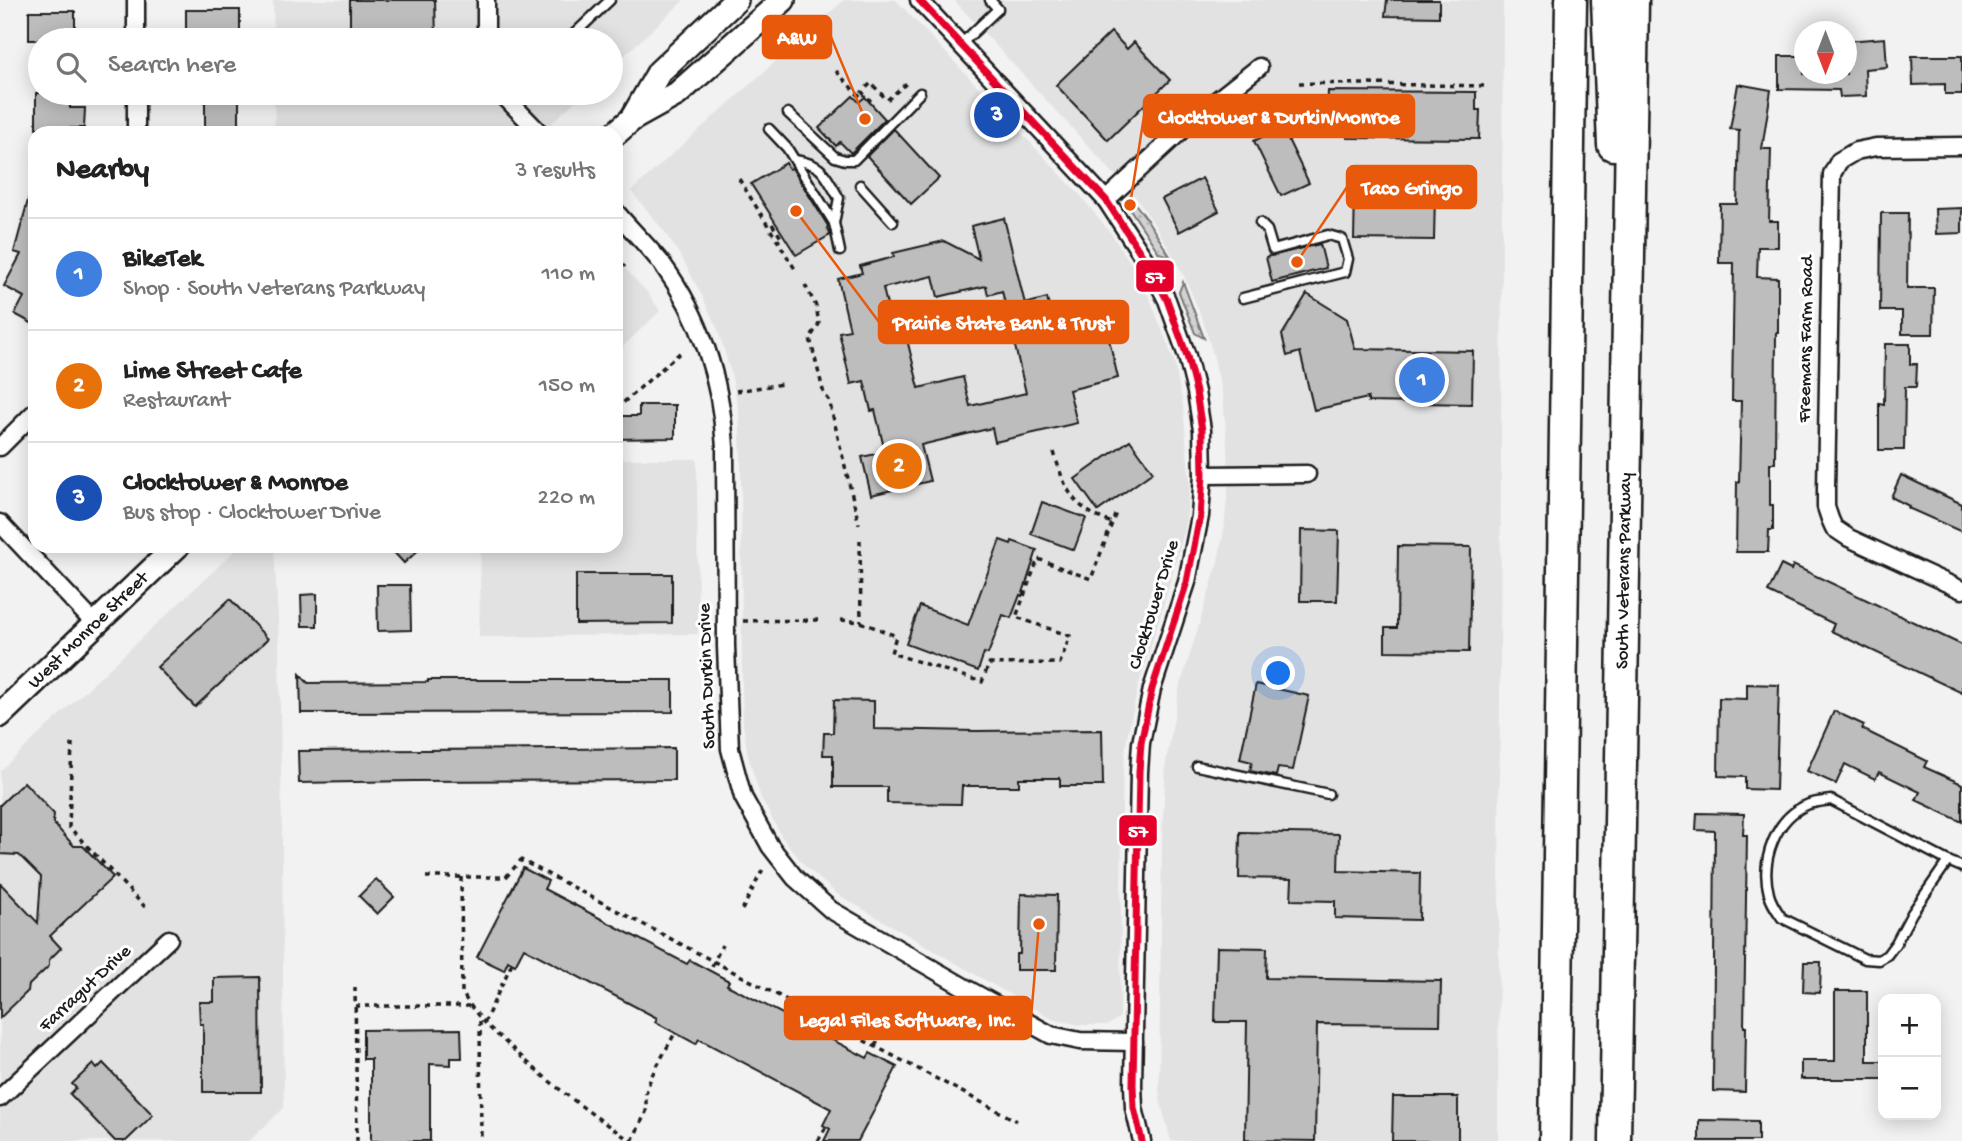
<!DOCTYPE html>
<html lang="en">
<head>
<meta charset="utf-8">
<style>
  body { margin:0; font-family:"Gochi Hand",sans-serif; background:#f6f6f6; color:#222 }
  .controls { position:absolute; right:21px; bottom:21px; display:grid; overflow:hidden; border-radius:14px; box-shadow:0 4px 18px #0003 }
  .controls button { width:63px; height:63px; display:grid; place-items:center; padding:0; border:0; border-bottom:2px solid #e0e0e0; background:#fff; color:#222; font:35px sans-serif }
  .compass { position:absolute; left:1794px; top:21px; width:63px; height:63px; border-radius:50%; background:#fff; box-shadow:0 4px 18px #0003; rotate:180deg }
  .you { position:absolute; left:1279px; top:674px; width:24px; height:24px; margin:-18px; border:5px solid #fff; border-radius:50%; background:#1a73e8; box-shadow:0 0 0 10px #1a73e833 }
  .badge { display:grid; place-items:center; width:46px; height:46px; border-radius:50%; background:#2563eb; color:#fff; font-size:23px; font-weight:700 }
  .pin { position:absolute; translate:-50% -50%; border:4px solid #fff; box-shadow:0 2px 7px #0006 }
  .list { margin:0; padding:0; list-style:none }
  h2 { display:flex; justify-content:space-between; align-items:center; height:91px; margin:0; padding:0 28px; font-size:30px }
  h2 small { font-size:23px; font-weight:400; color:#767676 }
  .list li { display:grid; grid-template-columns:46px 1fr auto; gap:21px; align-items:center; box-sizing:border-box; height:112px; padding:0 28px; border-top:2px solid #e0e0e0 }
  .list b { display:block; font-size:26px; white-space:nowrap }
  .list p { margin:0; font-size:23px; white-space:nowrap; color:#767676 }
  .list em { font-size:23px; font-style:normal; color:#767676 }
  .icon { flex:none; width:38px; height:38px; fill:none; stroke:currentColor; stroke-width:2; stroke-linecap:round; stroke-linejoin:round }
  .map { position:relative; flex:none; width:1962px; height:1141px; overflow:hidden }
  .search { position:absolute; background:#fff; box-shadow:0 4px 18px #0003; left:28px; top:28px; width:595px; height:77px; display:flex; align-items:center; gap:18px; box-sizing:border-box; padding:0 24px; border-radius:38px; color:#767676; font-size:26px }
  .panel { position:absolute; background:#fff; box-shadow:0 4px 18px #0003; left:28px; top:126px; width:595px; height:427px; border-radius:21px }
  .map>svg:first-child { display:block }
</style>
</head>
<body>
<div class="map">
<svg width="1962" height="1141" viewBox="0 0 1962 1141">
  <defs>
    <pattern id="grass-dots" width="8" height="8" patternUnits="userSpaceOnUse" patternTransform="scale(1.75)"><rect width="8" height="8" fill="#d2d2d2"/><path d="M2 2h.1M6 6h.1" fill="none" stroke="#b4b4b4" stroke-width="1.8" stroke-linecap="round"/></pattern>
  </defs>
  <rect width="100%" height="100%" fill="#f2f2f2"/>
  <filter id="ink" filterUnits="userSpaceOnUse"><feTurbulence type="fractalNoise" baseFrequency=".0143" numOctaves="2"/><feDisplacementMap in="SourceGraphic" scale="14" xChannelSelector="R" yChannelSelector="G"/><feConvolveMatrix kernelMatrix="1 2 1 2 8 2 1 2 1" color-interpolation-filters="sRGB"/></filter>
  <g filter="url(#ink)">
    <g fill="#e2e2e2">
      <path d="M273 0H684L611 68V40H274Z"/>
      <path d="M844 0H896L1079 194 1110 232 1138 274 1150 299 1174 361 1183 405 1190 485 1185 529 1163 607 1138 687 1127 737 1123 770 1122 808 1120 1017 1108 1025H1080L1052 1019 837 894 805 866 782 837 761 798 748 756 743 724 742 687 741 454 739 412 731 373 718 330 702 296 683 260 664 231 631 191Z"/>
      <path d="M954 0H1503L1498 1141H1171L1161 1104 1159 1089 1162 837 1166 762 1179 690 1217 566 1224 530 1228 487 1227 445 1223 397 1214 358 1203 320 1186 280 1163 238 1138 200Z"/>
      <path d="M274 93H584L541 133H275Z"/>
      <path d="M616 259 647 292 660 311 616 353Z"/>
      <path d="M616 459H697L698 634 479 637 481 546H616Z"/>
      <path d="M240 546H274L279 638 282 833 284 1108 249 1141H0V771Z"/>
    </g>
    <g fill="url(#grass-dots)" stroke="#777" stroke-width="2">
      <path d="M1130 197 1146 218 1170 256 1159 253 1130 209 1129 205Z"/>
      <path d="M1183 282 1204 338 1195 333 1179 292Z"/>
    </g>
    <g fill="#bdbdbd" stroke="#1c1c1c" stroke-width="2" fill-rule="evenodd">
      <path d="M350 0H435L436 40H350Z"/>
      <path d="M1387 0H1439V17L1385 16Z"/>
      <path d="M186 10H240V40H210V34H186Z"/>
      <path d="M29 11H75V33H65V40H29Z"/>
      <path d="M1111 32 1127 49 1134 42 1170 80 1108 140 1056 85Z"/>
      <path d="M1885 38 1887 67 1865 69 1866 96 1840 97 1839 90 1779 89V56H1804V74H1846V41Z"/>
      <path d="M1912 56H1962V94H1945V84L1913 85Z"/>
      <path d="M1738 84 1771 90 1762 149H1771L1769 221H1778V247H1758L1757 277 1778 278V333H1776L1775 463H1770V505H1773V530H1769L1768 552H1736L1737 482H1739L1741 401H1732L1734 263H1719L1720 204H1737L1739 130 1730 129Z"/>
      <path d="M1328 91 1476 92V110H1480L1479 139 1347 138V118L1327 117Z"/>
      <path d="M36 93H70V108H85L84 128H36Z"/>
      <rect x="205" y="93" width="34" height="40"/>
      <path d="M853 96 859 102 865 97 885 119 851 153 840 142 836 146 819 128Z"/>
      <path d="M1282 127 1309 183 1281 196 1254 141Z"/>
      <path d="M894 129 939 178 911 204 867 156Z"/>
      <path d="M786 163 789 169 792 168 828 226 827 228 830 235 796 255 751 184Z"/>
      <path d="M1202 178 1219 211 1179 232 1162 199Z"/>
      <path d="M1355 192 1435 194 1434 240 1354 239Z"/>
      <path d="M30 193 35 194V325L15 314 24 297 4 286 21 254 14 252Z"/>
      <path d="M1962 208V233L1936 234 1935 209Z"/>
      <path d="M1881 213H1908L1907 288H1934L1933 334H1902V311H1880Z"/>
      <path d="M1004 218 1025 304 1047 298 1054 329 1104 318 1118 378 1069 390 1077 423 995 442 992 428 921 445 930 481 871 495 862 457 885 452 875 410 871 411 864 381 851 384 839 332 850 330 838 279 862 273 860 266 894 257 893 253 944 241 979 259 971 226ZM933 276 938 297 986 286 988 295 1002 291 1026 393 970 406 963 377 919 388 902 319 891 322 883 288Z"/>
      <path d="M1320 244 1326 268 1272 282 1266 257Z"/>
      <path d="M1307 294 1347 319 1355 349 1473 351 1472 404 1368 402V398L1314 410 1300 352 1287 356 1282 335Z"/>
      <path d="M1885 344H1910V364H1917L1916 387H1905L1904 450H1879V403L1884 404Z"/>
      <path d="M639 405H675V438L616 439V416H639Z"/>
      <path d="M1130 440 1153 472 1098 511 1075 479Z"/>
      <path d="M1901 475 1962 504V532L1908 508 1909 506 1891 497Z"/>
      <path d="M1042 502 1086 518 1074 550 1031 534Z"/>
      <path d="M1301 530 1339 531 1337 601H1300Z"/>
      <path d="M1000 540 1011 544 1012 541 1037 550 1022 596 1020 595 1011 618 1003 615 988 654 984 653 978 671 906 644 920 606 968 625Z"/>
      <path d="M388 546H423L404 563Z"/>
      <path d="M1398 546 1471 547 1469 652 1385 651V628H1397Z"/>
      <path d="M1781 565 1791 570 1793 565 1962 645V693L1831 631 1834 624 1768 592Z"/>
      <path d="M576 574H672V623L576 624Z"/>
      <path d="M377 585H410L411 630 378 631Z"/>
      <path d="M317 594V626H302L301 595Z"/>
      <path d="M230 599 268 639 195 707 157 667Z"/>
      <path d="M300 674 308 683 428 682V680H673V712L301 713Z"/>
      <path d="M1256 684 1309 696 1293 770 1278 768 1276 776 1250 771 1252 762 1240 759Z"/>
      <path d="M1747 684 1779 685 1776 790 1745 789V777L1718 776 1719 698 1747 699Z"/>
      <path d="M834 700 874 701V729L976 731 1102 730 1103 786H1060V778H1019V786H962L961 804 887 803V787H833V755H823L824 733H833Z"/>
      <path d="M1834 711 1864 725 1862 729 1927 761 1924 767 1962 784V822L1916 800 1920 792 1879 772 1875 779 1845 764 1836 784 1807 771Z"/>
      <path d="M674 748V780L413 781 299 783 298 751Z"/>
      <path d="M24 782 54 814 53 823 74 846H83L113 877 50 936 61 948 49 960V966L29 985 28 991 0 1018V883L38 923 41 877 19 855 0 854V805Z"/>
      <path d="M1697 813 1744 814 1743 835H1747L1744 1027H1746L1745 1092 1713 1091 1715 831 1696 830Z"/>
      <path d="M1240 832 1339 834 1338 871 1420 873 1419 920 1335 918V901L1291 900 1292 879 1239 878Z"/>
      <path d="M523 868 548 881 544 889 687 964 690 960 729 981 727 985 867 1058 870 1053 897 1067 858 1141H824L830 1129 823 1125 831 1109 699 1039 696 1044 655 1022 657 1018 524 948 515 965 508 961 504 970 477 957Z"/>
      <path d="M376 879 394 897 377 914 359 896Z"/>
      <path d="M1021 894 1057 895 1056 970H1016V954H1020Z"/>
      <path d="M1217 947 1267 948 1266 978 1441 981 1440 1025 1317 1024 1315 1141 1245 1140 1247 1022H1215Z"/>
      <path d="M1804 962H1821L1820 993 1803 992Z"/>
      <path d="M260 977 261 1092H203V1024H200L199 1002H214V978Z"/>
      <path d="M1835 991H1867V1061H1883V1079H1801V1061H1835Z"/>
      <path d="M461 1029 462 1058H451V1065L430 1064V1141H371V1059H363V1030Z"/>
      <path d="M103 1063 153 1115 126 1141H115L70 1094 76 1088 72 1084 93 1064 97 1069Z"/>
      <path d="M1393 1097H1458V1141H1392Z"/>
      <path d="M1699 1120 1758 1121V1141H1699Z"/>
    </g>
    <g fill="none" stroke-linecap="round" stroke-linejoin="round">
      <defs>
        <g id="lane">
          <path d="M568 40 610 0"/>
          <path d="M960 45 998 9 990 0"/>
          <path d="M788 113 835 157 845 160H854L920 93"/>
          <path d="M769 129 787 148 834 223 840 251"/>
          <path d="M795 160C825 165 824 174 839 198L834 223"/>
          <path d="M860 185 893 222"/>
          <path d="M1243 298 1345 272 1348 259 1342 239 1328 235 1273 250 1267 230 1260 223"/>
          <path d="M1197 766 1328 794"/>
          <path d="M1831 800 1948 861 1912 913 1896 943 1887 955 1879 960 1865 959 1782 918C1777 911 1771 903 1769 894 1760 861 1775 817 1809 804 1815 802 1824 801 1831 800Z"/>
          <path d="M1948 861 1962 867"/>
        </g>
        <g id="street">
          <path d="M136 0V40"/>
          <path d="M486 0V40"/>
          <path d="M919 0 1106 200 1151 269 1167 300 1187 356 1196 392 1202 430 1203 475 1200 516 1187 582 1152 689 1141 743 1139 772 1133 1085 1134 1108 1142 1141"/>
          <path d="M136 93V133"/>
          <path d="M501 93 540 133"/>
          <path d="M1962 146 1876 147 1856 151 1839 161 1832 174 1826 489V507L1830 519 1834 528 1849 538 1962 590"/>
          <path d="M1106 200 1198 115 1259 67"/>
          <path d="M616 212C631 230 648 246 663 265 702 319 721 380 725 447L726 646 730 749 743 797 770 846 795 878 831 910 971 991 1051 1035 1080 1041 1134 1042"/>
          <path d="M0 447 35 412"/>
          <path d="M1203 475 1307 474"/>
          <path d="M0 523 96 625"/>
          <path d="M0 1098 169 939"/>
        </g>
        <g id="secondary">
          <path d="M632 119 659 72 736 0"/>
          <path d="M616 133 632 119 677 94 783 0"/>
          <path d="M0 715 177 546"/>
        </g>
        <g id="highway">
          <path d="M1607 0 1613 145"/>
          <path d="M1555 1141 1571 0"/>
          <path d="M1615 1141 1633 0"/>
        </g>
      </defs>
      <use href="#lane" stroke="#1c1c1c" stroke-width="13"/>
      <use href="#street" stroke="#1c1c1c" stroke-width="21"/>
      <use href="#secondary" stroke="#1c1c1c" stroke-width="28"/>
      <use href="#highway" stroke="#1c1c1c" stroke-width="35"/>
      <g stroke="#1c1c1c" stroke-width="3.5" stroke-dasharray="5 5" stroke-linecap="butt">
        <path d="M836 71 861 98 865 95"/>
        <path d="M1299 83 1488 86"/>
        <path d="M868 101 870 100 862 92 871 83 887 100 909 81"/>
        <path d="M739 179 795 269"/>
        <path d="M772 224 782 239 778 241"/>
        <path d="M616 273 625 265"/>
        <path d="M805 285 816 306 819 324 810 338 824 394 829 400 859 524"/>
        <path d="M736 391 782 384"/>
        <path d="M616 409 682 351"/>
        <path d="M1054 452C1065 490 1072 508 1112 523"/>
        <path d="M860 540 861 622"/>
        <path d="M841 620 861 622 896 636 891 653 982 682 989 664 1060 663 1070 636 1016 617 1038 559 1091 579 1117 510"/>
        <path d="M743 621 819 620"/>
        <path d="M701 622H709"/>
        <path d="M72 743 69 827 145 907"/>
        <path d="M426 877H506L521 860 1017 1121"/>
        <path d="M461 877 462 992C474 1015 493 1031 512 1048 549 1083 589 1113 631 1141"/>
        <path d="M742 910 764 867"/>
        <path d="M712 966 722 945"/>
        <path d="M355 987 357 1141"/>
        <path d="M355 1006H469"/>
        <path d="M480 1021 481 1141"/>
        <path d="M484 1023 512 963"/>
        <path d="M875 1046 883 1030"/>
        <path d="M632 1141 646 1112V1093L651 1077 675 1033"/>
        <path d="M818 1141 826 1127"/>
      </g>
      <use href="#lane" stroke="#fff" stroke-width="8"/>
      <use href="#street" stroke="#fff" stroke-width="16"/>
      <use href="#secondary" stroke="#fff" stroke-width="23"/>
      <use href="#highway" stroke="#fff" stroke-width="30"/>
      <defs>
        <path id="bus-1" d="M919 0 1106 200 1151 269 1167 300 1187 356 1196 392 1202 430 1203 475 1200 516 1187 582 1152 689 1141 743 1139 772 1133 1085 1134 1108 1142 1141"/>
      </defs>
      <use href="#bus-1" stroke="#fff" stroke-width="12"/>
      <use href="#bus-1" stroke="#e4002b" stroke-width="7"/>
    </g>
  </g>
  <g text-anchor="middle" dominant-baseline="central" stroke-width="6" stroke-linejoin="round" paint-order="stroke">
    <g font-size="19" fill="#1c1c1c" stroke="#fff">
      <text transform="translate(1807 339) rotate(-89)">Freemans Farm Road</text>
      <text transform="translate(1625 571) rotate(-89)">South Veterans Parkway</text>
      <text transform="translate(1155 605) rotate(-73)">Clocktower Drive</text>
      <text transform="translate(89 631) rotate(-44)">West Monroe Street</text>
      <text transform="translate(708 676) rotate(-92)">South Durkin Drive</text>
      <text transform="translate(86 989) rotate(-43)">Farragut Drive</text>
    </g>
  </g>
  <path fill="none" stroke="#e8590c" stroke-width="2.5" d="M865 119L831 37M1130 205L1144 116M1297 262L1347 187M796 211L879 322M1039 924L1031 1018"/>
  <g fill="#e8590c" stroke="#fff" stroke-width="2.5">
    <circle cx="865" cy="119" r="7"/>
    <circle cx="1130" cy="205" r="7"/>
    <circle cx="1297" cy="262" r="7"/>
    <circle cx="796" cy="211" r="7"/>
    <circle cx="1039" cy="924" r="7"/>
  </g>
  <g fill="#e8590c" stroke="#e8590c" stroke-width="2.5">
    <rect x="763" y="16" width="68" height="42" rx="7"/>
    <rect x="1144" y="95" width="270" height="42" rx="7"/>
    <rect x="1347" y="166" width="129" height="42" rx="7"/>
    <rect x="879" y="301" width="249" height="42" rx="7"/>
    <rect x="785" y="997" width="246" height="42" rx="7"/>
  </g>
  <g font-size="21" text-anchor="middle" font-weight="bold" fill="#fff">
    <text x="797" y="44">A&amp;W</text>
    <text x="1279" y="123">Clocktower &amp; Durkin/Monroe</text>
    <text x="1412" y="194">Taco Gringo</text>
    <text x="1003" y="329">Prairie State Bank &amp; Trust</text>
    <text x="908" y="1026">Legal Files Software, Inc.</text>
  </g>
  <g stroke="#fff" stroke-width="2.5">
    <rect x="1135" y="259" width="40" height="34" rx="7" fill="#e4002b"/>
    <rect x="1118" y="814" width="40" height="33" rx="7" fill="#e4002b"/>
  </g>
  <g font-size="19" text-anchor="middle" font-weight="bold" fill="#fff">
    <text x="1155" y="283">57</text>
    <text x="1138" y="837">57</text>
  </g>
</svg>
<div class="controls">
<button>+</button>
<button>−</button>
</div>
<svg class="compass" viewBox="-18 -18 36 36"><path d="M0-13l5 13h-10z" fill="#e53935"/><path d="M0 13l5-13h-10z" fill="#767676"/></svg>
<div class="you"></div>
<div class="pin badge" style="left:1422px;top:380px;background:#3f7fe0">1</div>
<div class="pin badge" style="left:899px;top:466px;background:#e8710a">2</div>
<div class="pin badge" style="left:997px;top:115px;background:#1a4fb4">3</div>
<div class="search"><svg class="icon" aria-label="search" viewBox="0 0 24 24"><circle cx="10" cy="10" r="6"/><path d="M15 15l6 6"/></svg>Search here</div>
<section class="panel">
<h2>Nearby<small>3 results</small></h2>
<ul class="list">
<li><span class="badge" style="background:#3f7fe0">1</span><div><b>BikeTek</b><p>Shop · South Veterans Parkway</p></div><em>110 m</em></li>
<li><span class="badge" style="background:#e8710a">2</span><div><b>Lime Street Cafe</b><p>Restaurant</p></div><em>150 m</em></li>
<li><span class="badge" style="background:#1a4fb4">3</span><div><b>Clocktower &amp; Monroe</b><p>Bus stop · Clocktower Drive</p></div><em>220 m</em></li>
</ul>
</section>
</div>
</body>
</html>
